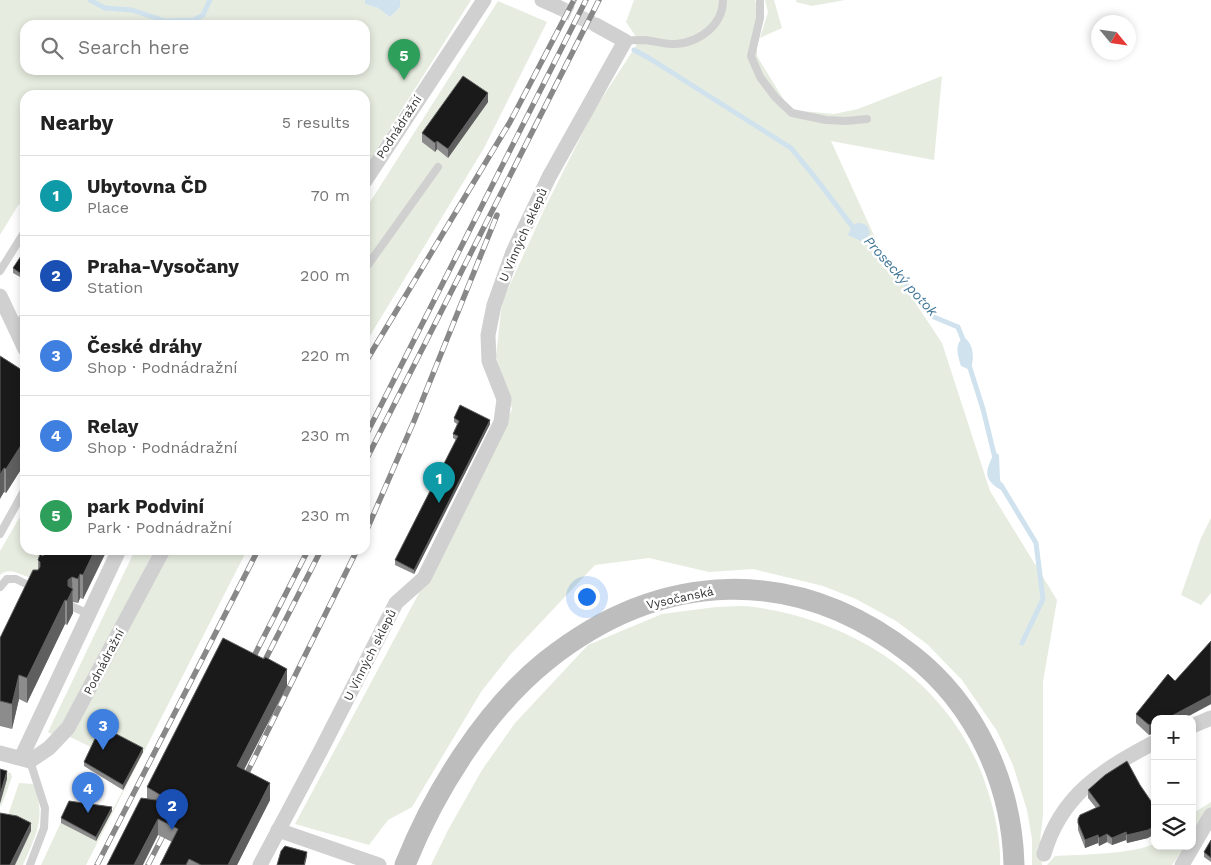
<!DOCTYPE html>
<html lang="en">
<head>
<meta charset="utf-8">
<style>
  body { margin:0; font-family:"Work Sans",sans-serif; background:#f2f2f2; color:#222 }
  .controls { position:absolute; right:15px; bottom:15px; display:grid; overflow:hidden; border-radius:10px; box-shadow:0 2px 8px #0003 }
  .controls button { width:45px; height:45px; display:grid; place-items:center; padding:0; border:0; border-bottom:1px solid #e0e0e0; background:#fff; color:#222; font:25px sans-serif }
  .compass { position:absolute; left:1091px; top:15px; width:45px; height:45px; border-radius:50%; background:#fff; box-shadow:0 2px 8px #0003; rotate:119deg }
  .you { position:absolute; left:586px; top:596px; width:18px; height:18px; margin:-12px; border:4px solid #fff; border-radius:50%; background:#1a73e8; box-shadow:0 0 0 8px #1a73e833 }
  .badge { display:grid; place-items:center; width:32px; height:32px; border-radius:50%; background:#7c3aed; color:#fff; font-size:16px; font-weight:700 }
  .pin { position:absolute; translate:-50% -41px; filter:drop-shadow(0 1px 2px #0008) }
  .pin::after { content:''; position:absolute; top:26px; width:18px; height:15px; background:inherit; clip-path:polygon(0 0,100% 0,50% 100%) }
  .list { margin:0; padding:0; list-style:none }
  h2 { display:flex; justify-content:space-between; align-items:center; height:65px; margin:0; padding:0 20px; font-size:21px }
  h2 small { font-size:16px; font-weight:400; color:#767676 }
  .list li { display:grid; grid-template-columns:32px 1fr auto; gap:15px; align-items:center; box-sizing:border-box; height:80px; padding:0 20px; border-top:1px solid #e0e0e0 }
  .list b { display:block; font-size:19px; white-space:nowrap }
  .list p { margin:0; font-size:16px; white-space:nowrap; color:#767676 }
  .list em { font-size:16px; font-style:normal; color:#767676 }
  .icon { flex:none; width:28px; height:28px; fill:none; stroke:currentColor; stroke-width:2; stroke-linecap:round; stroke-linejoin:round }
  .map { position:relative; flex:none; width:1211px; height:865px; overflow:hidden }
  .search { position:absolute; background:#fff; box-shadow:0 2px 8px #0003; left:20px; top:20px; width:350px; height:55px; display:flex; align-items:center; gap:12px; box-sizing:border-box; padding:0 18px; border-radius:15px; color:#767676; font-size:19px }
  .panel { position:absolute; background:#fff; box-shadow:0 2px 8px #0003; left:20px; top:90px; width:350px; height:465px; border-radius:15px }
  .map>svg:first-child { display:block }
</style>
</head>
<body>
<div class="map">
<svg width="1211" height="865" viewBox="0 0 1211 865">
  <rect width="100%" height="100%" fill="#fff"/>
  <g fill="#e6ecdf" fill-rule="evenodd">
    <path d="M0 0H365V4L378 8 390 17 400 7V0H471L365 168V95H25V207L19 204 0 235ZM25 25H365V70H25Z"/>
    <path d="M634 0H755L757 7V56L790 110 834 114 858 109 942 76 934 160 831 141 881 251 942 343 990 491 1057 600 1043 682V815L1040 841 1042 865H1032V839L1027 810 1013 765 997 731 962 680 927 644 896 621 856 599 823 586 753 569 709 572 649 558 595 565 510 655 481 692 412 807 388 820 369 845 295 824 484 472 512 409 496 356 502 302 544 210 593 112 639 41 626 22Z"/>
    <path d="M765 0H774L782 28 760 38 768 12Z"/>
    <path d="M796 0H845L812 6 796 2Z"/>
    <path d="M498 1 547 22 484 148 365 344V210Z"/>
    <path d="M25 508V550H50L36 578C22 578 12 565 0 575V551Z"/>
    <path d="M1211 518V593L1201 605 1181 595 1201 538Z"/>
    <path d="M135 550H154L103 650 55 736 48 732Z"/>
    <path d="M170 550H247L86 865H41L69 805 112 811 123 790 84 766 93 748 68 736Z"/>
    <path d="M716 607C729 607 742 605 754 607 862 622 960 690 990 798 996 819 1001 843 1000 865H431L448 830 482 770 515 723 588 645 662 614Z"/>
    <path d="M0 770 11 773 12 777 1 807 0 804 6 780Z"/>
    <path d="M19 783 33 784C47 816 36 835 23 865H15L31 831 7 818Z"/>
    <path d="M1211 802V808L1192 837V814Z"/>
    <path d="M1155 843V846H1185L1172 865H1047L1055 856C1077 855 1137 854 1155 843Z"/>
  </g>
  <g fill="#cfe2ee">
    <path d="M365 0H400V7L390 17 378 8 365 4Z"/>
    <path d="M857 223C865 223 868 225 870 233L865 239 861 241 848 235 852 226Z"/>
    <path d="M963 337C974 342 975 361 970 370L961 366C958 355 954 346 963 337Z"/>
    <path d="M995 452 999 455 1000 479 1003 491C982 480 985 470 995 452Z"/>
  </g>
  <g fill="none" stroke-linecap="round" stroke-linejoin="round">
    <g stroke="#cfe2ee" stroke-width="5">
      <path d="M90 0 105 8 132 10 165 21 194 20 203 15 210 0"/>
      <path d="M634 50 649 58 791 148 814 176 852 226 856 230"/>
      <path d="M863 234 934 317 958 327 964 342"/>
      <path d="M969 365 983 409 995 458"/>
      <path d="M1001 485 1036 543 1043 599 1022 643"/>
    </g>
    <path stroke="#d6d6d6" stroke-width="15" stroke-dasharray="15 8" stroke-linecap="butt" d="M558 7 596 25"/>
    <g stroke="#d0d0d0" stroke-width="8">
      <path d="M760 0V18L751 56 760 77 775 97 792 113 826 120 846 121 867 119"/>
      <path d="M625 41C631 40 638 40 645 40 655 41 666 45 676 44 700 42 723 25 723 0"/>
      <path d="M365 269 438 167"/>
      <path d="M0 271 25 231"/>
      <path d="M15 327 25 315"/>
      <path d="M0 534 25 489"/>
      <path d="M0 587 7 579H16L34 588"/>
      <path d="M73 607 89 614"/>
      <path d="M30 865 44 828 45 808 30 761"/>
    </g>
    <g stroke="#d0d0d0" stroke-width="15">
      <path d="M542 0 558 7"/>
      <path d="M365 181 484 0"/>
      <path d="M0 296 25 349"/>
      <path d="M1192 726 1211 718"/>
      <path d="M0 753 30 761 49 748 68 728 163 550"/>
      <path d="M21 758 119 550"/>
      <path d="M278 830 379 865"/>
      <path d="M1044 854C1061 794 1104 769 1155 742"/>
      <path d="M260 865 321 750 396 603 424 578 501 422 504 399 489 361 488 335 494 305 513 252 549 177 625 41 596 25"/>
      <path d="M1182 865 1211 815"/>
    </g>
    <path stroke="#bdbdbd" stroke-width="21" d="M405 865C434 792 485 710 546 661 661 569 796 564 912 655 976 705 1012 784 1014 865"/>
    <defs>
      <g id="rail">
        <path d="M365 363 510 122 574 0"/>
        <path d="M365 437 586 0"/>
        <path d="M365 462 599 0"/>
        <path d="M365 534 414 421 497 215"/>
        <path d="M249 666 308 550"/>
        <path d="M260 670 321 550"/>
        <path d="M241 785 357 550"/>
        <path d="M97 865 258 550"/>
        <path d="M148 865 169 824"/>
      </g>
    </defs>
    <use href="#rail" stroke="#888" stroke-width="5.5"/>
    <use href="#rail" stroke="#fff" stroke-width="4" stroke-dasharray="11" stroke-linecap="butt"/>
  </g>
  <g fill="#8c8c8c">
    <path d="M488 102 448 158 437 149 435 152 422 142V133Z"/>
    <path d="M25 250V285H22L20 277 13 273V268Z"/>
    <path d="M0 356 25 372V463L6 493 4 492Z"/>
    <path d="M454 418 490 424 414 574 395 565V560L456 440 453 438V434L457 424 454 422Z"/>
    <path d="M46 550H107L83 599 80 598 78 603 73 602V613L67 625 65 624 27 703 19 699 12 729 0 726V638L38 570V560L43 556Z"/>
    <path d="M1211 641V704L1183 719H1155L1149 735 1136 723V714L1175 681Z"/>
    <path d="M264 659 287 686 244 770 270 800 237 865H160L172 842 158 835 147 799V787Z"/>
    <path d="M143 752 123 790 84 766V762Z"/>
    <path d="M1088 790 1148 838 1127 843 1126 840 1112 845 1107 842 1099 846 1098 843 1085 848 1078 830V819L1096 808 1088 798Z"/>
    <path d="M112 811 96 841 61 823V818Z"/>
    <path d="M1211 840V862L1204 857V852Z"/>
  </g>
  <g fill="#5f5f5f">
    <path d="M488 93V102L448 158V149Z"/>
    <path d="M437 141V149L435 152V143Z"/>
    <path d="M490 420V424L414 574V570Z"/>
    <path d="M25 439V463L6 493V469Z"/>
    <path d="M4 468V492L0 499V475Z"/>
    <path d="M95 550H107L83 599V575Z"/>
    <path d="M80 574V598L78 603V579Z"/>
    <path d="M72 577 73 613 67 625V601L68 580Z"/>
    <path d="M65 600V624L27 703V678Z"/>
    <path d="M287 669V686L237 783V766Z"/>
    <path d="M19 675V699L12 729V704Z"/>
    <path d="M1211 695V704L1183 719H1166Z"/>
    <path d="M1155 724V733L1149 735V725Z"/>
    <path d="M143 748V752L123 790V785Z"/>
    <path d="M7 771V779L0 804V795Z"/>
    <path d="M270 783V800L237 865H228Z"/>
    <path d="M112 807V811L96 841V837Z"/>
    <path d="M158 819V835L143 865H134Z"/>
    <path d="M31 823V831L15 865H10Z"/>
    <path d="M1155 826V834L1148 838 1127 843V835Z"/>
    <path d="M1126 832V840L1112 845V838Z"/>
    <path d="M1107 834V842L1099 846V838Z"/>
    <path d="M1098 835V843L1085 848V840Z"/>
    <path d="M307 852V856L305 865H304Z"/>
  </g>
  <g fill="#1a1a1a" stroke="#5f5f5f">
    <path d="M463 76 488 93 448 149 437 141 435 143 422 133Z"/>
    <path d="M25 250V280L22 281 20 273 13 268Z"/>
    <path d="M0 356 25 372V439L6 469 4 468 0 475Z"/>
    <path d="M460 405 490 420 414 570 395 560 458 436 453 434 459 421 454 418Z"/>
    <path d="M46 550H95L83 575 80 574 78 579 72 577 68 580V586L73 589 67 601 65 600 27 678 19 675 12 704 0 701V638L33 570H38L40 567V562L38 560 40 554 43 556Z"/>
    <path d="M223 638 264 659 265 657 287 669 237 766 270 783 228 865H201L189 859 186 865H160L178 829 158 819 134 865H107L141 798 172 802 147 787Z"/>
    <path d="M1211 641V695L1166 719H1155V724L1149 725 1136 714 1168 674 1175 681Z"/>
    <path d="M101 726 143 748 123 785 84 762Z"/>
    <path d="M1127 761 1140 785 1155 807V826L1148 830 1127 835 1126 832 1112 838 1107 834 1099 838 1098 835 1085 840 1078 823V819L1080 815 1100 806 1088 790 1105 775Z"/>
    <path d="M0 769 7 771 0 795Z"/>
    <path d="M69 801 112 807 96 837 61 818Z"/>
    <path d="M0 813 17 816 31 823 10 865H0Z"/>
    <path d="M1211 840V858L1204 852Z"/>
    <path d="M285 846 307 852 304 865H277L281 851Z"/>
  </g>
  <g text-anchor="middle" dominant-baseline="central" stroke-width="5" stroke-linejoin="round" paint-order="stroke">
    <g font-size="12" fill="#333" stroke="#fff">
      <text transform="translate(399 127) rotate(-57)">Podnádražní</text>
      <text transform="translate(523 235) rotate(-66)">U Vinných sklepů</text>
      <text transform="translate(680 598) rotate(-12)">Vysočanská</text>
      <text transform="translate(370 655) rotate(-63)">U Vinných sklepů</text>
      <text transform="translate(104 662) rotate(-62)">Podnádražní</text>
    </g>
    <g font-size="14" font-style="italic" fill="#3f7597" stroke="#fff">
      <text transform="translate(901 276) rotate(48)">Prosecký potok</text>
    </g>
  </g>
</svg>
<div class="controls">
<button>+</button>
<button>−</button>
<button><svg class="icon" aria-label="layers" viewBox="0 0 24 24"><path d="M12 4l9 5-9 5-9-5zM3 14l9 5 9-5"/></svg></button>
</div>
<svg class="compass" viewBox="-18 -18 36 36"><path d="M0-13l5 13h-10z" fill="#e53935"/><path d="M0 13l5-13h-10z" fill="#767676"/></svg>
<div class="you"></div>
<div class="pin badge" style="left:439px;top:503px;background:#0f9aa8">1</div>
<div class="pin badge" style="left:172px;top:830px;background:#1a4fb4">2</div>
<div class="pin badge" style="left:103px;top:750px;background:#3f7fe0">3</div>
<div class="pin badge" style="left:88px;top:813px;background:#3f7fe0">4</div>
<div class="pin badge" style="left:404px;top:80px;background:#2e9e5b">5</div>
<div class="search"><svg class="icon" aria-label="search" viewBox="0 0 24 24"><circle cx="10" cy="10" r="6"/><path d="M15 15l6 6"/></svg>Search here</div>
<section class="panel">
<h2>Nearby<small>5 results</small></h2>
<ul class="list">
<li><span class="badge" style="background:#0f9aa8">1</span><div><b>Ubytovna ČD</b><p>Place</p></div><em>70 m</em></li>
<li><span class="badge" style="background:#1a4fb4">2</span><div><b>Praha-Vysočany</b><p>Station</p></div><em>200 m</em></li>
<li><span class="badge" style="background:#3f7fe0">3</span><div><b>České dráhy</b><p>Shop · Podnádražní</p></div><em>220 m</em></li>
<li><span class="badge" style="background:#3f7fe0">4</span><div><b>Relay</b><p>Shop · Podnádražní</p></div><em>230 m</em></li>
<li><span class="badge" style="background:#2e9e5b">5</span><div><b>park Podviní</b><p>Park · Podnádražní</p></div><em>230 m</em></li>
</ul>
</section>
</div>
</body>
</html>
